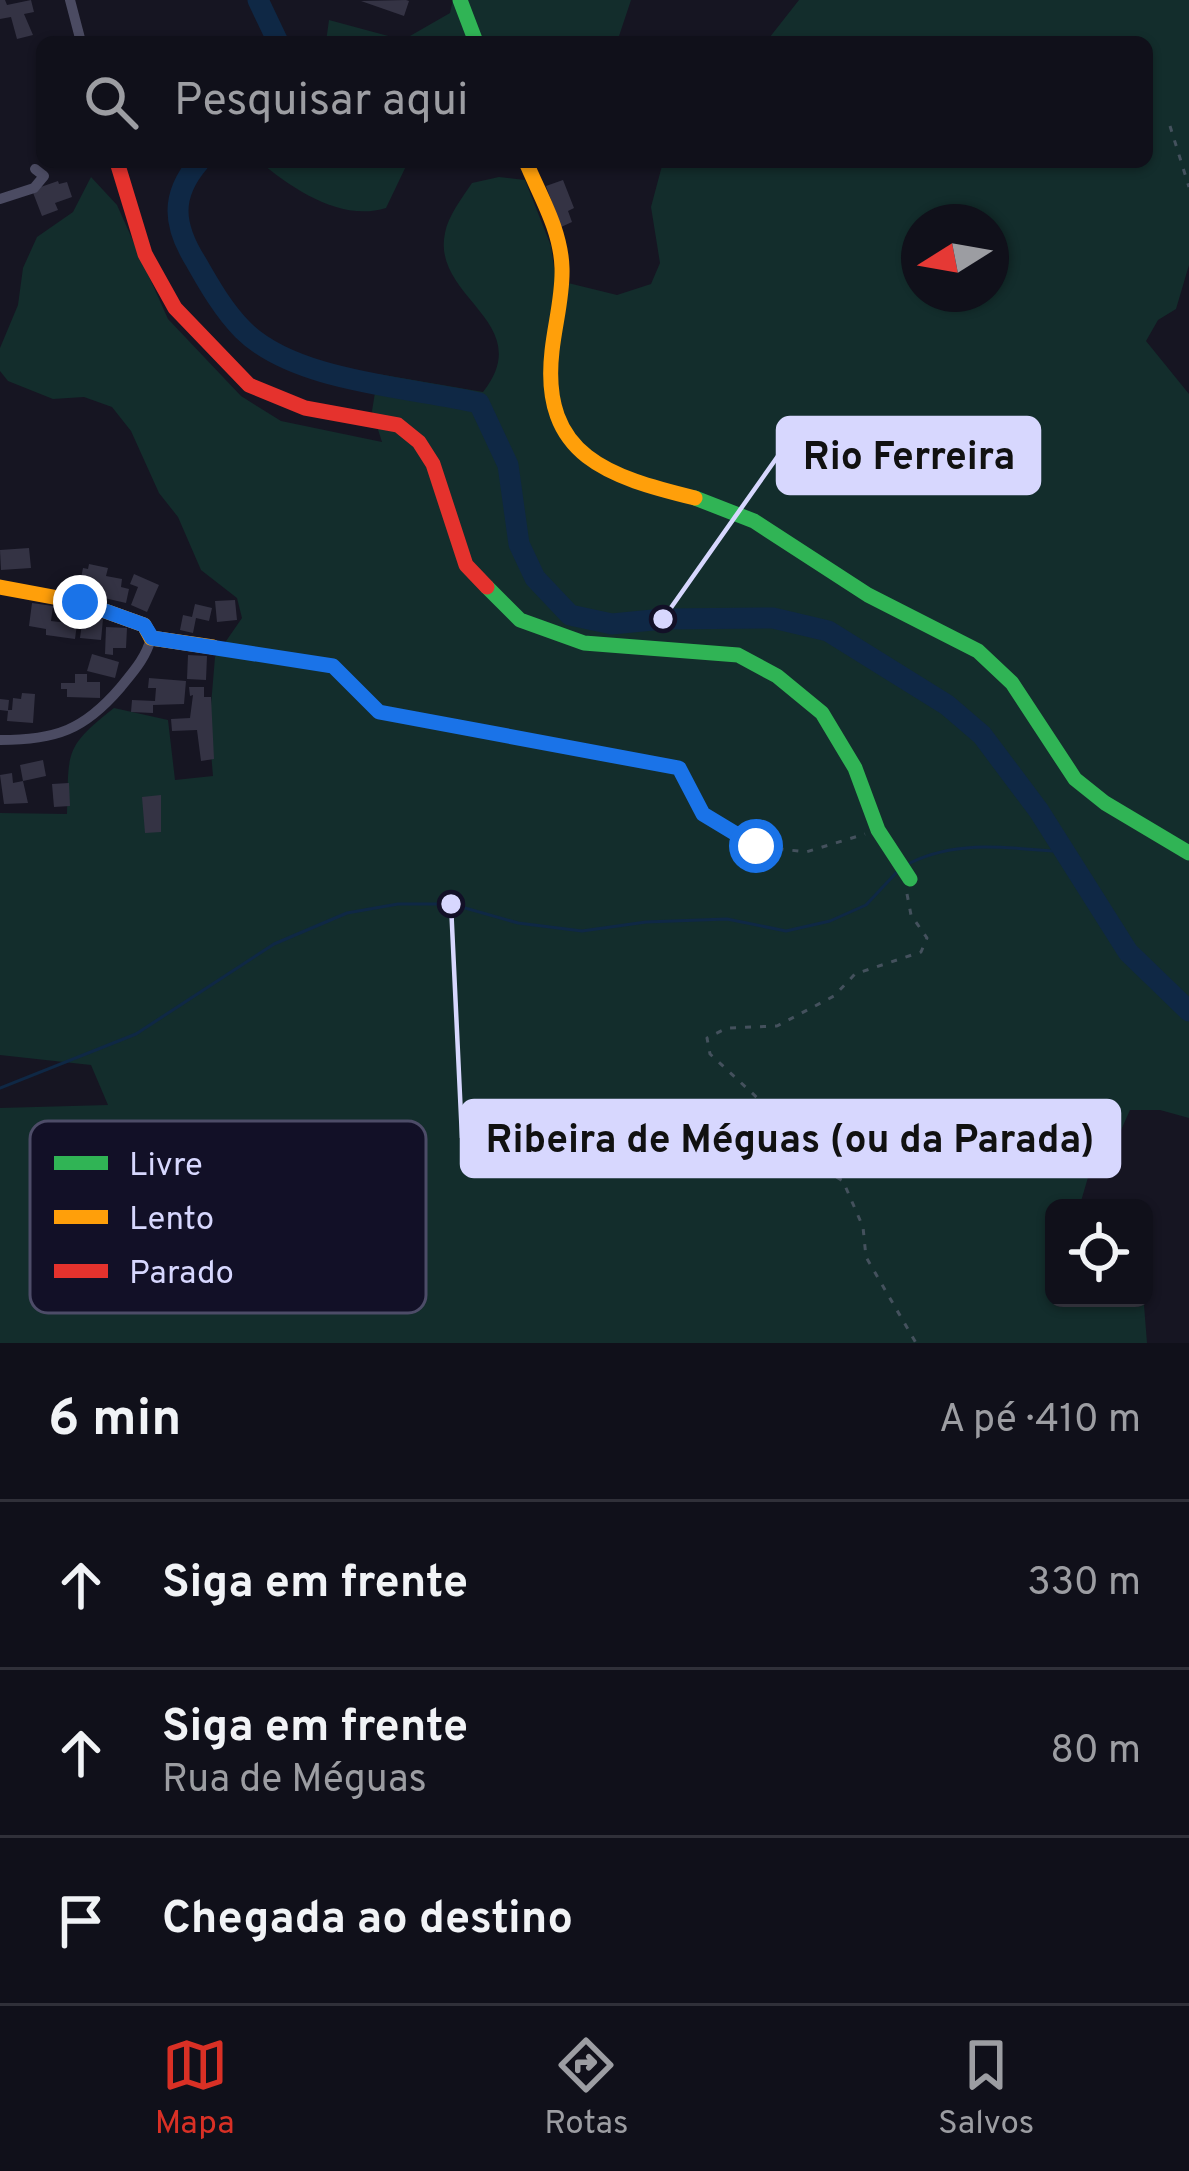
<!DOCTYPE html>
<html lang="pt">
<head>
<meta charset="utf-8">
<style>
  body { margin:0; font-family:Overpass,sans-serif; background:#1e1e27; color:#f1f3f6 }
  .controls { position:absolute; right:36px; bottom:36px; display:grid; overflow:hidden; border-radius:18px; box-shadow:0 3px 9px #0004 }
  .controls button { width:108px; height:108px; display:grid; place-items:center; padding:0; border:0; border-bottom:3px solid #303039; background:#10101a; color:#f1f3f6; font:60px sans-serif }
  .compass { position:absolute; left:901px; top:204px; width:108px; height:108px; border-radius:50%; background:#10101a; box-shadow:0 3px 9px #0004; rotate:259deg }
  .stop { position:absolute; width:36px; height:36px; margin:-27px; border:9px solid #1a73e8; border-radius:50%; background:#fff }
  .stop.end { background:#1a73e8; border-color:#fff; box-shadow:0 3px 12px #0008 }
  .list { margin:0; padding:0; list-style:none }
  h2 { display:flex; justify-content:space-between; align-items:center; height:156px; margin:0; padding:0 48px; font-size:51px }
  h2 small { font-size:39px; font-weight:400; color:#9c9da2 }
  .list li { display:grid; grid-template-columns:78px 1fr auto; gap:36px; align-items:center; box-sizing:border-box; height:168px; padding:0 48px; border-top:3px solid #303039 }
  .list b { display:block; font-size:45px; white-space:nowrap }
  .list p { margin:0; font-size:39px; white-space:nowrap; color:#9c9da2 }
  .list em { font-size:39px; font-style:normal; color:#9c9da2 }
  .icon { flex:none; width:66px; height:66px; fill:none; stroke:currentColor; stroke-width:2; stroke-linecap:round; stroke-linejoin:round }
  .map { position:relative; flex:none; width:1189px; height:1343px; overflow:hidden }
  .search { position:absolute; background:#10101a; box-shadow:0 3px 9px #0004; left:36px; right:36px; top:36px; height:132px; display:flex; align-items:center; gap:30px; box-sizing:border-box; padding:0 42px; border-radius:18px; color:#9c9da2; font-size:45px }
  .sheet { height:660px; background:#10101a }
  nav { display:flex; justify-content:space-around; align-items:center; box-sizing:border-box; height:168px; border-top:3px solid #303039; background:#10101a; font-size:33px; color:#9c9da2 }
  nav a { display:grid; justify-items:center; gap:6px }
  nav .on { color:#d93025 }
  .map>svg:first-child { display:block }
</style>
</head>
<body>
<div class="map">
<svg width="1189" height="1343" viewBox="0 0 1189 1343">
  <rect width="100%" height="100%" fill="#161522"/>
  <g fill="#132d2c" fill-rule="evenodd">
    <path d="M453 0H631L617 42H326L329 20 403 40 450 13Z"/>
    <path d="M799 0H1189V265L1176 309 1158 320 1146 341 1189 394V1118L1160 1110H1130L1117 1139 1094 1157 1079 1208H1054V1298H1095L1110 1304 1132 1300 1144 1305 1147 1343H0V1108L108 1105 91 1065 0 1055V813L67 814C69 752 63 748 114 708L168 720 175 780 213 776 209 729 215 657 242 618 237 598 201 570 178 517 159 493 131 431 112 407 84 397 53 399 8 381 0 371V348L18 305 23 268 37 237 73 212 91 177 117 205 168 319 241 396 281 421 382 442 372 411 378 374 483 392C538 322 431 298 445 233 448 216 462 198 472 183L499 177 525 180 551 246 555 274 564 282 617 295 651 284 660 263 651 207 663 162H1147V42H766ZM919 222H991V294H919Z"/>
    <path d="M260 162H408L386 208C341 222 293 189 260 162Z"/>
  </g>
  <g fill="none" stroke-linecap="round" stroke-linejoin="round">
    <g stroke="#0f2845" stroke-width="3">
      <path d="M910 863C959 839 1011 848 1064 852"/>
      <path d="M0 1088 136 1034 274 944 347 913 398 904H451L518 923 582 931 646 922 727 919 786 931 830 921 866 905 896 873"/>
    </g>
    <g stroke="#0f2845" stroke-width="21">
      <path d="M258 0 278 42"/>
      <path d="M199 162C170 196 173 225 196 262 209 285 224 311 243 330 295 382 410 387 479 403L508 465 519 544 535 578 570 615 612 624 663 619 773 618 828 631 947 705 982 735 1039 811 1128 952 1189 1011"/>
    </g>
  </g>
  <g fill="#343344">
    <path d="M0 0H5L7 5 31 0 34 12 24 14 33 35 17 39 11 17 0 19Z"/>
    <path d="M406 0 409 1 404 16 361 1Z"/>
    <path d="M563 180 574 208 568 211 572 222 561 227 546 186Z"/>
    <path d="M58 181 59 184 67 182 72 197 55 203 58 210 42 216 32 190Z"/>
    <path d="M29 548 31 568 1 570 0 550Z"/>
    <path d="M89 564 108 568 106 576 122 579 121 587 129 589 126 603 87 594 89 585 80 583 83 568 88 569Z"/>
    <path d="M134 574 159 585 147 612 131 605 138 587 130 584Z"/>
    <path d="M235 600 237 620 217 622 215 601Z"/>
    <path d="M32 603 53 606 51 621 77 624 75 639 46 635V629L29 626Z"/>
    <path d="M195 604 212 608 209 621 196 618 193 633 180 630 183 615 192 617Z"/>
    <path d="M83 616 103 619 101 640 80 638Z"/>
    <path d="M106 627 127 628 126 648H113V655L105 654Z"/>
    <path d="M92 654 119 662 115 678 87 671Z"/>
    <path d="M188 655 207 656 206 680 187 679Z"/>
    <path d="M75 674H87V682H100V698L67 697V689H61V683H75Z"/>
    <path d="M149 678 186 681 184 704 153 705V713L131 712 132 700 155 701 156 688H148Z"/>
    <path d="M189 687H204V697H211L214 759 201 761 197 730 172 731 171 719 190 718 193 695 190 696Z"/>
    <path d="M22 693 35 694 33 723 7 721 8 711 0 710V699L9 700 8 710H12L13 698 21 699Z"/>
    <path d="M43 760 46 776 23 781 20 765Z"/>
    <path d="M12 773 13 783 23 781 28 803 4 804 0 775Z"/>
    <path d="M69 783 70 806 54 807 52 784Z"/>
    <path d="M161 795V832L145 833 142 797Z"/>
  </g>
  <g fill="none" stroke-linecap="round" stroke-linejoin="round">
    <g stroke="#44515d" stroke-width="3" stroke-dasharray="6 9" stroke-linecap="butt">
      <path d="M1170 126 1189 187"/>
      <path d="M225 649 333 666 379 712 679 768 703 814 756 846 806 852 865 834"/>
      <path d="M907 894 911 915 927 938 921 952 855 974 834 996 777 1026 727 1028 707 1038 710 1054 793 1131 823 1169 843 1181 863 1227 866 1257 916 1343"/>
    </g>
    <g stroke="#4b4b62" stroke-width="10">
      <path d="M70 0 81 42"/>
      <path d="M0 199 34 188 44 176 35 169"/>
      <path d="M0 740C56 740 84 730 120 688 133 672 146 658 151 638"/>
    </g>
    <g stroke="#30b455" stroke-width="15">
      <path d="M460 0 476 42"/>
      <path d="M695 498 754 521 868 595 978 651 1012 683 1075 779 1105 803 1189 853"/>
      <path d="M487 587 520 620 584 643 738 655 777 676 822 713 855 768 878 830 910 879"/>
    </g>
    <g stroke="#ff9f0a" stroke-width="15">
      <path d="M526 162C540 196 561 230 562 268 563 296 555 323 552 351 540 457 610 477 695 498"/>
      <path d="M0 587 80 602 144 625 151 638 213 647"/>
    </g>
    <path stroke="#e5322d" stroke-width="15" d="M117 162 145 254 175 308 249 385 305 408 398 425 419 442 433 464 466 565 487 587"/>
  </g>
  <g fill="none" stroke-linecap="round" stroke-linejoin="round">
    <path stroke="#1a73e8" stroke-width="15" d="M80 602 144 625 152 638 333 666 379 712 679 768 703 814 756 846"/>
  </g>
  <rect x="30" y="1121" width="396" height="192" rx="18" fill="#121027" stroke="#4d4c68" stroke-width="3"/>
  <rect x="54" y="1156" width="54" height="14" fill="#30b455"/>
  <rect x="54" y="1210" width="54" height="14" fill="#ff9f0a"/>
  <rect x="54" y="1264" width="54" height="14" fill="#e5322d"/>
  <g font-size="33" fill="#d7d7fe">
    <text x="129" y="1175">Livre</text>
    <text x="129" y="1229">Lento</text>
    <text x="129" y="1283">Parado</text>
  </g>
  <path fill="none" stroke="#d7d7fe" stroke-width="4.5" d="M663 619L778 456M451 904L462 1138"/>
  <g fill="#d7d7fe" stroke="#121027" stroke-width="4.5">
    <circle cx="663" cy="619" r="12"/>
    <circle cx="451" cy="904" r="12"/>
  </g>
  <g fill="#d7d7fe" stroke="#d7d7fe" stroke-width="4.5">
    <rect x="778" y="418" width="261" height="75" rx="12"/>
    <rect x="462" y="1101" width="657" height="75" rx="12"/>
  </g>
  <g font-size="39" text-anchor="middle" font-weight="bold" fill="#111">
    <text x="909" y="469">Rio Ferreira</text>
    <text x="790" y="1152">Ribeira de Méguas (ou da Parada)</text>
  </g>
</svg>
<div class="controls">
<button><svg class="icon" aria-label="locate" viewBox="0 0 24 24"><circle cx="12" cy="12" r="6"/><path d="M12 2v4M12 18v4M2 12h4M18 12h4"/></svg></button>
</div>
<svg class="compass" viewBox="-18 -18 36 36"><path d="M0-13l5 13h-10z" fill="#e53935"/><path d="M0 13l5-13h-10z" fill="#9c9da2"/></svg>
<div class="stop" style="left:756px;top:846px"></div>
<div class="stop end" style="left:80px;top:602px"></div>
<div class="search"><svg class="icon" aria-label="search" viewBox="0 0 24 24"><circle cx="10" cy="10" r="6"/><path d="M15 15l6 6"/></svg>Pesquisar aqui</div>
</div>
<section class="sheet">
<h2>6 min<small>A pé · 410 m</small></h2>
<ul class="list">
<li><svg class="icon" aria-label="ahead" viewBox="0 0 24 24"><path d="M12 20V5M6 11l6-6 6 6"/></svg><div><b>Siga em frente</b></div><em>330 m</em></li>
<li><svg class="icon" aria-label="ahead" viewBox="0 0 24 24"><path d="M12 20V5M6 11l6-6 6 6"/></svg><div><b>Siga em frente</b><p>Rua de Méguas</p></div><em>80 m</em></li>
<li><svg class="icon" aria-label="arrive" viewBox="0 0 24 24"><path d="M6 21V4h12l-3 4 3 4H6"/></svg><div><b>Chegada ao destino</b></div></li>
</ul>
</section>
<nav>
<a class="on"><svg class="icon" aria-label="map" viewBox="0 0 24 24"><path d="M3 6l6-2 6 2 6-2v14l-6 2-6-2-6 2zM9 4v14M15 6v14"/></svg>Mapa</a>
<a><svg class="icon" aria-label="directions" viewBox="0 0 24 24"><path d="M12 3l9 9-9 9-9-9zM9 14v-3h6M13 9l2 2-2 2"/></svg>Rotas</a>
<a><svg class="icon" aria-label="saved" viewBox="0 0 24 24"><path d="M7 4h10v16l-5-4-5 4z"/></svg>Salvos</a>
</nav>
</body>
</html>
